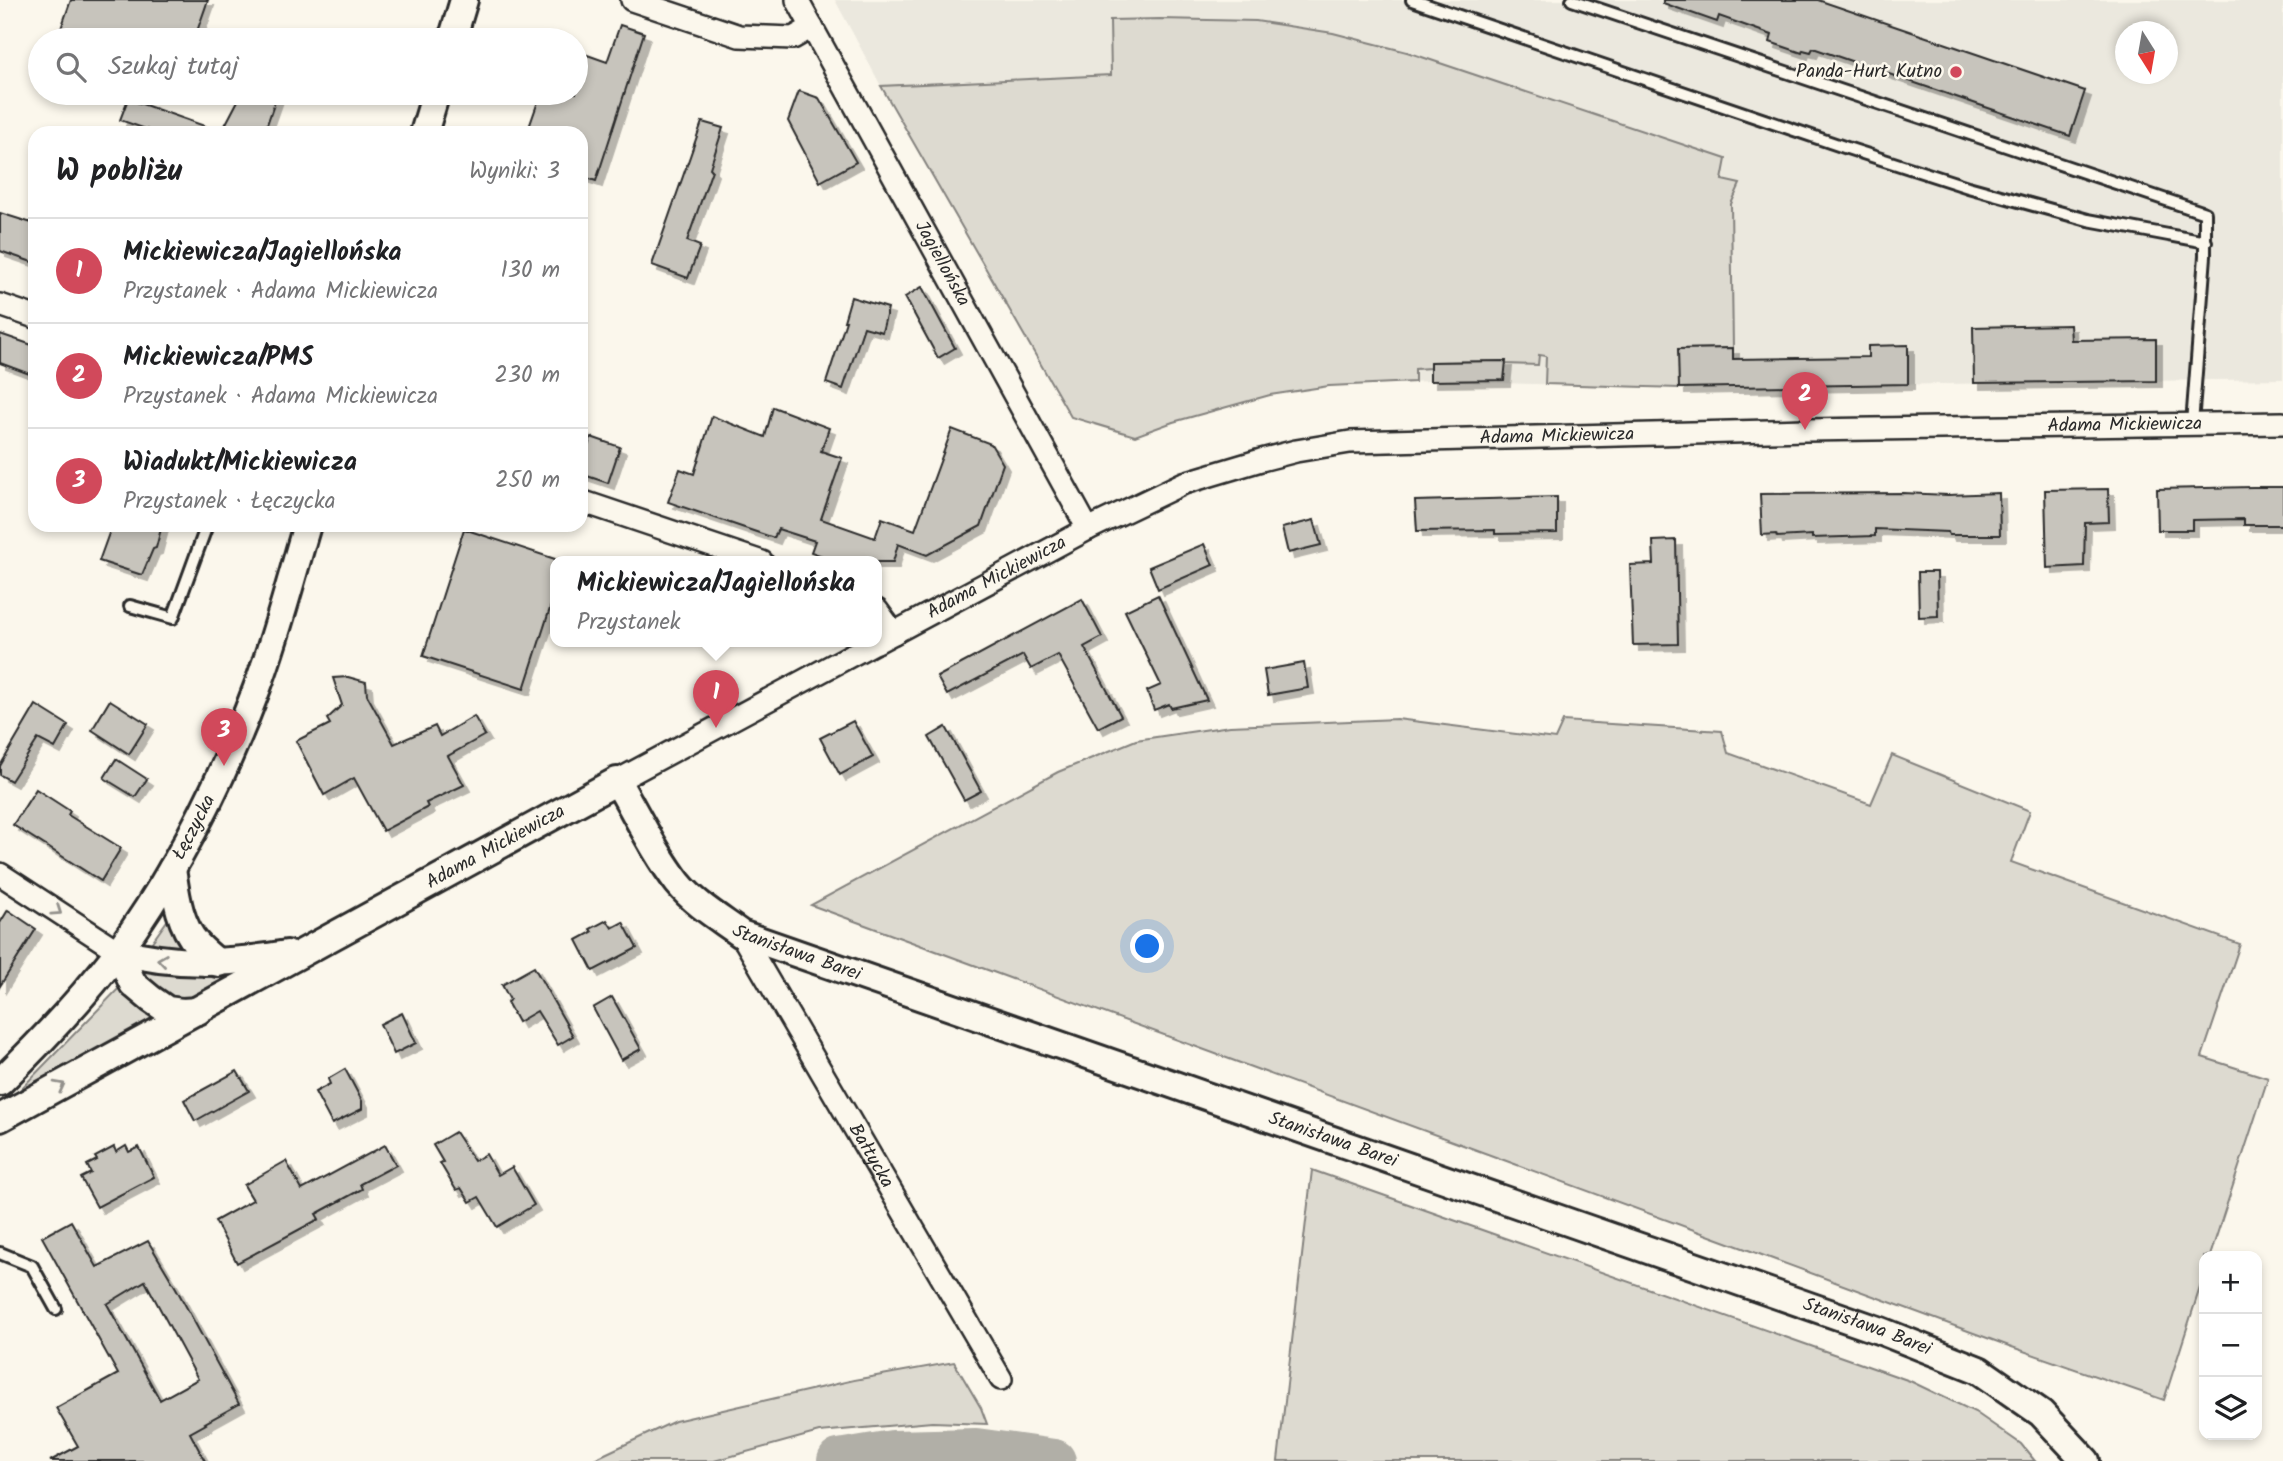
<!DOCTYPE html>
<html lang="pl">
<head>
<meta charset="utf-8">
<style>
  body { margin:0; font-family:Kalam,sans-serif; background:#f2f2f2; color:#202124 }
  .controls { position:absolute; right:21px; bottom:21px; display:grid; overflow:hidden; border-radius:14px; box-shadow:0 4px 10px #0003 }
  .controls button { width:63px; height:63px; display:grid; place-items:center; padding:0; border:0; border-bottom:2px solid #e0e0e0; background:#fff; color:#202124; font:35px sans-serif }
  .compass { position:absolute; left:2115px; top:21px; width:63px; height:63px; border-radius:50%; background:#fff; box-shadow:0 4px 10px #0003; rotate:169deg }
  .you { position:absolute; left:1148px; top:947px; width:24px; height:24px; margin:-18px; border:5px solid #fff; border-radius:50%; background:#1a73e8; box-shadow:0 0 0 10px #1a73e833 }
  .badge { display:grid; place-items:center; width:46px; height:46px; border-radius:50%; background:#d1495b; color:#fff; font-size:23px; font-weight:700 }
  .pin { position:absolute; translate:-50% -58px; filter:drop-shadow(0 2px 4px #0008) }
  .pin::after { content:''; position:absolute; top:37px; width:24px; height:21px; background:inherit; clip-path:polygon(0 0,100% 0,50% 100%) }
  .popup { position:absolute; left:550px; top:556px; width:332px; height:91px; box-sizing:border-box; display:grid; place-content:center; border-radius:14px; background:#fff; filter:drop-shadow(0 2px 5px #0005); font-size:23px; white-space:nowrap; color:#757577 }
  .popup b { font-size:26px; color:#202124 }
  .popup::after { content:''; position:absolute; left:50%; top:100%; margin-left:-14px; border:14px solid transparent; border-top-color:#fff }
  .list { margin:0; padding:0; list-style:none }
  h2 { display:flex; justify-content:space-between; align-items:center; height:91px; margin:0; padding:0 28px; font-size:30px }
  h2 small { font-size:23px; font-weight:400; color:#757577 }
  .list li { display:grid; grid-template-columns:46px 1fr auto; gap:21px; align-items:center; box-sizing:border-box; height:105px; padding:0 28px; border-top:2px solid #e0e0e0 }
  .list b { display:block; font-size:26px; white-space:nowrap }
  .list p { margin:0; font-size:23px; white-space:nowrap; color:#757577 }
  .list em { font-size:23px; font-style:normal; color:#757577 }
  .icon { flex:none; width:38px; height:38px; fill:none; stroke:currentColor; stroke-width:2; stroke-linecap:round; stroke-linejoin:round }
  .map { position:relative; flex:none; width:2283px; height:1461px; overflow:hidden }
  .search { position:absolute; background:#fff; box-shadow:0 4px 10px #0003; left:28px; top:28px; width:560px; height:77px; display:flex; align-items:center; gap:18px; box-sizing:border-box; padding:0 24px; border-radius:38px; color:#757577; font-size:26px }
  .panel { position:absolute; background:#fff; box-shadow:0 4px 10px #0003; left:28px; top:126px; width:560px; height:406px; border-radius:21px }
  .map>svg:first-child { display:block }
</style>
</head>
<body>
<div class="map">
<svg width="2283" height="1461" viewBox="0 0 2283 1461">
  <defs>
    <filter id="shadow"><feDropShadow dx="6" dy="6" stdDeviation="0" flood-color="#0004"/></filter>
  </defs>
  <rect width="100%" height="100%" fill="#fbf7ec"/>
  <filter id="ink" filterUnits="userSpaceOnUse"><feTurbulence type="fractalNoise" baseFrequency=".0143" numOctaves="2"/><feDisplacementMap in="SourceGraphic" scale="14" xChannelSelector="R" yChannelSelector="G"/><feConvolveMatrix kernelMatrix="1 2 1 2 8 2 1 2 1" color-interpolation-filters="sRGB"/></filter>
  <g filter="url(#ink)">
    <path fill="#ebe8de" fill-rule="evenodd" d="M835 0H2283V379L1679 388 1430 381 1329 386 1270 395 1173 422 1135 436 1071 417 881 86ZM2126 32H2168V74H2126Z"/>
    <g fill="#dddad0" stroke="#84827e" stroke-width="2">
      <path d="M1160 19 1256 21 1333 33 1407 52 1726 159 1722 180 1740 184 1731 204 1733 348 1679 349V388L1545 384 1546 356 1539 355 1538 365 1505 364V361L1431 362 1430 368 1415 369V382L1329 386 1270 395 1173 422 1135 436 1071 417 881 86 1111 75 1110 20Z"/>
      <path d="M1397 719 1555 739 1563 721 1722 731 1728 753 1871 804 1892 755 2030 811 2011 862 2240 944 2202 1057 2268 1078 2210 1256H2204V1275L2164 1400 2009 1346 811 905 1058 772 1136 740 1230 726Z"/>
      <path d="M169 918 192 953 162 949 152 942Z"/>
      <path d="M150 967C184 971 216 976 250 971 211 991 174 1020 141 972Z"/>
      <path d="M122 985 165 1016 13 1097Z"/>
      <path d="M1312 1170 1910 1381 1975 1412 2021 1444 2035 1461H1278Z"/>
      <path d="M954 1362 981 1408 987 1424 932 1422 819 1432 714 1461H590L675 1421 854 1380Z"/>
    </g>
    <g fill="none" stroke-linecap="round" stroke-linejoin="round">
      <path stroke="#b1afa7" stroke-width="44" d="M839 1461 893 1452 976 1450 1054 1461"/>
    </g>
    <g fill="#c7c4bc" stroke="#2b2b2b" stroke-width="2" fill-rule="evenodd" filter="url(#shadow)">
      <path d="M71 0H208L194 40H57Z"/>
      <path d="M1663 0H1818L2085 91 2070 136 1813 48 1811 52 1803 50 1802 53 1770 42 1772 35 1719 16 1717 22 1663 3Z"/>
      <path d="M620 25 644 33 596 181 581 176V133H527L541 93H576V51L607 62Z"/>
      <path d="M799 91 819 98 856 162 820 182 788 121Z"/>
      <path d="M242 93H278L264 133H221Z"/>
      <path d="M128 99 216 130 215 133H157L120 120Z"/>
      <path d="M702 122 723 128 710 168 712 170 687 241 700 246 688 278 652 265Z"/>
      <path d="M0 213 35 224V263L0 251Z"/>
      <path d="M922 287 955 348 938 358 905 297Z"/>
      <path d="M851 297 888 308 882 332 864 327 843 389 826 383 846 321H844Z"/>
      <path d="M2070 325 2071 340 2156 339V381L1974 383 1973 327Z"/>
      <path d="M0 334 35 346V376L0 363Z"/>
      <path d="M1908 345V384L1679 388 1678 349 1733 348V359L1868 357V346Z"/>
      <path d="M1506 361 1504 380 1430 381V362Z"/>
      <path d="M773 407 829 428 821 451 842 458 821 519 875 538 882 518 915 530 952 429 991 444 1003 464 981 526 927 555 898 544 893 562H839L811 552 815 541 778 529 774 538 668 502 680 469 694 474 712 416 765 437Z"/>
      <path d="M591 437 620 447 608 483 581 474V467Z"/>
      <path d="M2253 487H2283V525H2244V519L2192 520V530H2158L2157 489Z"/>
      <path d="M2108 489 2109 522 2085 523 2084 566 2047 568 2045 490Z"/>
      <path d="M1903 493 1948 495 1999 493 2000 535H1949L1948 532 1875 529V536L1812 538V535L1777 537 1776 534 1762 535 1760 494Z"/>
      <path d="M1557 497V533L1495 534V530L1417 531 1415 501Z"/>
      <path d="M1314 520 1321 545 1288 553 1282 528Z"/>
      <path d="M112 525H162L156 548 153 549 142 575 99 561Z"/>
      <path d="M464 529 555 559V593L524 689 423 656Z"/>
      <path d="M1676 540 1678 644 1633 645 1630 565 1654 564 1653 541Z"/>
      <path d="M1204 544 1213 565 1158 589 1149 567Z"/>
      <path d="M1918 572H1937L1938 616 1919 617Z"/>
      <path d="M1158 595 1207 700 1171 708 1169 704 1154 710 1147 691 1161 685 1125 611Z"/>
      <path d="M1082 599 1102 637 1084 647 1121 716 1098 728 1058 655 1031 669 1023 655 947 695 937 677Z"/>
      <path d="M1304 663 1308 688 1268 695 1264 670Z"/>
      <path d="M348 677 366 682 367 695 394 744 435 726 440 736 474 716 485 735 448 756 464 785 426 803 428 807 383 831 354 778 324 795 296 741 330 724 327 719 342 705 333 678Z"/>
      <path d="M110 700 148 724 129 754 92 730Z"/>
      <path d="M36 705 68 725 55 748 38 739 11 781 0 775V766Z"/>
      <path d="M853 721 873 757 840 775 820 738Z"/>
      <path d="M946 727 981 791 964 800 929 737Z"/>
      <path d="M116 759 147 779 135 797 104 778Z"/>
      <path d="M36 789 70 811 68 815 121 848 101 881 13 825Z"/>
      <path d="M8 910 36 929 0 986V923Z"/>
      <path d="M607 920 612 928 623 922 637 948 593 971 577 940 592 932 590 929Z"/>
      <path d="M534 967 573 1036 558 1045 537 1011 518 1022 507 1002 510 1000 502 985Z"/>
      <path d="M612 997 641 1049 621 1060 593 1008Z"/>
      <path d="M402 1013 416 1043 394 1054 380 1024Z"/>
      <path d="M345 1069 362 1101V1109L332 1124 315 1092 330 1084 328 1079Z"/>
      <path d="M237 1071 249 1091 195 1121 184 1100Z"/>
      <path d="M455 1132 474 1161 486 1154 498 1175 512 1167 534 1205 497 1227 479 1197 470 1202 461 1188 456 1190 440 1163 443 1162 433 1145Z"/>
      <path d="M385 1145 396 1165 360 1184 362 1189 316 1214 319 1219 237 1263 215 1221 253 1200 244 1185 286 1161 302 1190Z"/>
      <path d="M126 1146 129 1152 139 1147 154 1177 97 1207 81 1178 91 1173 87 1165 97 1160 95 1157 114 1147 116 1152Z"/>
      <path d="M71 1221 97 1267 148 1241 176 1288 239 1404 205 1423 206 1424 190 1433 205 1461H50L78 1446 56 1408 118 1374 42 1237ZM145 1281 198 1379 160 1400 107 1304Z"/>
    </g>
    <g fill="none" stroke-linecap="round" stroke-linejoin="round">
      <defs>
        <g id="service">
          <path d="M1412 0 1847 148 1968 187 2088 220 2206 242"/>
          <path d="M1572 0 2205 213V256L2192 424"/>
          <path d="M130 606 173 618 207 525"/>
          <path d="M0 1253 32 1266 56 1309"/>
        </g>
        <g id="minor">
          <path d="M632 0 739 36 793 38 812 27"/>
          <path id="s1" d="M797 0 1088 529"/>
          <path d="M0 305 35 317"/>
          <path d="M581 501 762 562"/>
          <path d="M877 610 894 633"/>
          <path id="s2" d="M877 642 1088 529 1184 483 1261 460 1296 451 1350 442 1805 430 2283 423"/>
          <path d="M617 781 876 642"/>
          <path d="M0 874 118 951"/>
          <path id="s3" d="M741 934 1001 1379"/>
        </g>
        <g id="tertiary">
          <path d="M452 40 464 0"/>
          <path d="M424 133 436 93"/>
          <path d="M172 869C176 895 179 924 197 944 203 951 211 957 218 963"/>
          <path d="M118 951C175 966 229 964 287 954"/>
          <path d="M118 951 133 984 151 999 167 1010 182 1012 198 1011"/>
          <path id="s4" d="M0 1082C42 1041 82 999 118 952 176 872 222 781 257 688 277 635 291 579 307 525"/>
          <path id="s5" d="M0 1118 617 781C637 815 654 852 678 883 695 904 719 918 741 934L1881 1331 1979 1370 2041 1413 2086 1461"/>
        </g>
      </defs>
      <use href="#service" stroke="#2b2b2b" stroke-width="16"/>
      <use href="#minor" stroke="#2b2b2b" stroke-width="26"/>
      <use href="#tertiary" stroke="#2b2b2b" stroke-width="32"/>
      <use href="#service" stroke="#fbf7ec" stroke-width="10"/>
      <use href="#minor" stroke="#fbf7ec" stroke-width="21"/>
      <use href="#tertiary" stroke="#fbf7ec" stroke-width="26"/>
    </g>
    <defs><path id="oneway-chevron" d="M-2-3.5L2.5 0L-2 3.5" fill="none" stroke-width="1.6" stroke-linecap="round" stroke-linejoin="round" transform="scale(1.75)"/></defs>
    <g stroke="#93918c">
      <use href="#oneway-chevron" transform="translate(57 911) rotate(34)"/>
      <use href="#oneway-chevron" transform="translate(162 960) rotate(-172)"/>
      <use href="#oneway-chevron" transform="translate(60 1086) rotate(-28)"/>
    </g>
  </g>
  <circle fill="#d1495b" stroke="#fbf7ec" stroke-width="2.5" cx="1956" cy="72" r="7"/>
  <g text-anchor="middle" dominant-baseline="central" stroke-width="5" stroke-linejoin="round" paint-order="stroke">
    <g font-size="19" fill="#2b2b2b" stroke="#fbf7ec" text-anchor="end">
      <text x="1942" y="72">Panda-Hurt Kutno</text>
    </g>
    <g font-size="19" fill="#2b2b2b" stroke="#fbf7ec">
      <text stroke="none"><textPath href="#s1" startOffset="301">Jagiellońska</textPath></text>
      <text stroke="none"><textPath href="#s2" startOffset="1292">Adama Mickiewicza</textPath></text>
      <text stroke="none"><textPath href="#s2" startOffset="724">Adama Mickiewicza</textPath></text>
      <text stroke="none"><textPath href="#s2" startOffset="136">Adama Mickiewicza</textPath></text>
      <text stroke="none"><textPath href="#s4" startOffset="322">Łęczycka</textPath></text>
      <text stroke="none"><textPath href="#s5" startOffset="565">Adama Mickiewicza</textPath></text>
      <text stroke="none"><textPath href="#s5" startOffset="962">Stanisława Barei</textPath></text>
      <text stroke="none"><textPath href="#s5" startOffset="1530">Stanisława Barei</textPath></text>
      <text stroke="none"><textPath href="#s3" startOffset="257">Bałtycka</textPath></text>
      <text stroke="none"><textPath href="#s5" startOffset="2096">Stanisława Barei</textPath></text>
    </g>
  </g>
</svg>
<div class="controls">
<button>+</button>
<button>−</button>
<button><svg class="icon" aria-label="layers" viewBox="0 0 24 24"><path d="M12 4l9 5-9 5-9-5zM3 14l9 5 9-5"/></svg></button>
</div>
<svg class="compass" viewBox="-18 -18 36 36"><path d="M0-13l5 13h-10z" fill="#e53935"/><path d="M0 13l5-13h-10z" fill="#757577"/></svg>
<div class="you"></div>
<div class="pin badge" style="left:716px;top:728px">1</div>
<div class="popup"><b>Mickiewicza/Jagiellońska</b>Przystanek</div>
<div class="pin badge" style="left:1805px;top:430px">2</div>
<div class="pin badge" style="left:224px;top:766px">3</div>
<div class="search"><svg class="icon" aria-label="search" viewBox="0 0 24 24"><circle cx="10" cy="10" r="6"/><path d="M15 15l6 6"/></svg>Szukaj tutaj</div>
<section class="panel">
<h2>W pobliżu<small>Wyniki: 3</small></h2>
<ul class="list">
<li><span class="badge">1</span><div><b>Mickiewicza/Jagiellońska</b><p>Przystanek · Adama Mickiewicza</p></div><em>130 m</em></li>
<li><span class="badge">2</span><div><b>Mickiewicza/PMS</b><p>Przystanek · Adama Mickiewicza</p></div><em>230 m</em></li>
<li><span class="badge">3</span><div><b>Wiadukt/Mickiewicza</b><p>Przystanek · Łęczycka</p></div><em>250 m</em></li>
</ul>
</section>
</div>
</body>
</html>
